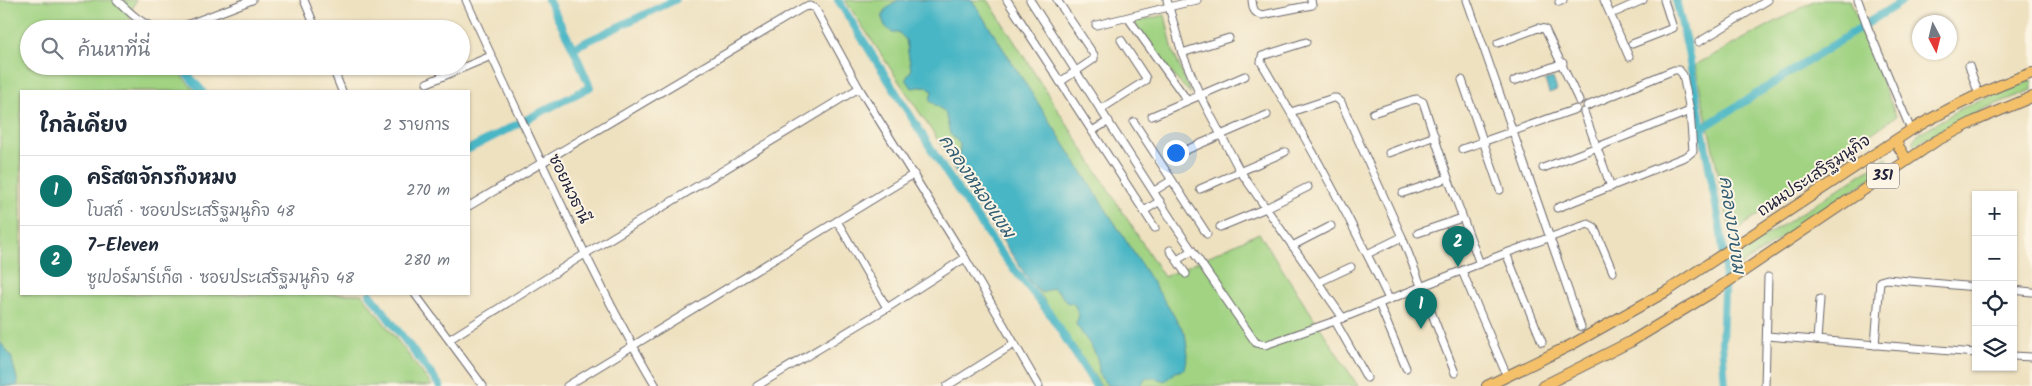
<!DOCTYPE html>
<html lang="th">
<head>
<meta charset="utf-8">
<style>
  body { margin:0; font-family:Kalam,"Playpen Sans Thai",sans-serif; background:#f6f6f7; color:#1f2937 }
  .controls { position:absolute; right:15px; bottom:15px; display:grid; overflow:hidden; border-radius:0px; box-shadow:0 1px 4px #0004 }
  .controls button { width:45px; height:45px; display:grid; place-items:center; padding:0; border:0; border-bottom:1px solid #e0e1e3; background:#fff; color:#1f2937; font:25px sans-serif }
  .compass { position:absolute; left:1912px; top:15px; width:45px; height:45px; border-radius:50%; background:#fff; box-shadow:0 1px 4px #0004; rotate:173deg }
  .you { position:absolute; left:1175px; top:152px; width:18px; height:18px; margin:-12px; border:4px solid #fff; border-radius:50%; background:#1a73e8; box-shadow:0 0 0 8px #1a73e833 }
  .badge { display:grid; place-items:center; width:32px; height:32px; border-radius:50%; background:#0f766e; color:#fff; font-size:16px; font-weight:700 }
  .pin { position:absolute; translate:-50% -41px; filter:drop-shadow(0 1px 2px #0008) }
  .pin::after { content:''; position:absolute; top:26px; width:18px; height:15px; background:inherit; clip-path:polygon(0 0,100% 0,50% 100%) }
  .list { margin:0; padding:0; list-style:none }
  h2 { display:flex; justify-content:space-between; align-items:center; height:65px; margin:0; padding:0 20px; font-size:21px }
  h2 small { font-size:16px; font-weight:400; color:#747a83 }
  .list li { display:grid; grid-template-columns:32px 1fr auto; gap:15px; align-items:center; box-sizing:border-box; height:70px; padding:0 20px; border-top:1px solid #e0e1e3 }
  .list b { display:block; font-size:19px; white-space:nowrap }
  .list p { margin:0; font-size:16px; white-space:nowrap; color:#747a83 }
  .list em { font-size:16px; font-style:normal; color:#747a83 }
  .icon { flex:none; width:28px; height:28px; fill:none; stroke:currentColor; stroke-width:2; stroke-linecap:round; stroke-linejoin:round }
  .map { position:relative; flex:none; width:2032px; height:386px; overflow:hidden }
  .search { position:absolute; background:#fff; box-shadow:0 1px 4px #0004; left:20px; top:20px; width:450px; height:55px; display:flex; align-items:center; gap:12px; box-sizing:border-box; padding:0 18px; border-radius:28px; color:#747a83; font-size:19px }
  .panel { position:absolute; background:#fff; box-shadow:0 1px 4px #0004; left:20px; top:90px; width:450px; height:205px; border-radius:0px }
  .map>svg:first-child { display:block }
</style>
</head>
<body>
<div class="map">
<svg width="2032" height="386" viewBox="0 0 2032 386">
  <rect width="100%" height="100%" fill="#fcf5e5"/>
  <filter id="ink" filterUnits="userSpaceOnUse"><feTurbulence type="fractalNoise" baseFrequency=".02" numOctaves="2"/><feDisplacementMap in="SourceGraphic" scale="10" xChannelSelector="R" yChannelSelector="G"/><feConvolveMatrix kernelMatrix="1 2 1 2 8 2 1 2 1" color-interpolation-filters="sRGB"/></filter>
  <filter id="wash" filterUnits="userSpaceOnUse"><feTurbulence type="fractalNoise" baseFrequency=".0096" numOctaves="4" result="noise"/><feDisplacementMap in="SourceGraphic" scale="20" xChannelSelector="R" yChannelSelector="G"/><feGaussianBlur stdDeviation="1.12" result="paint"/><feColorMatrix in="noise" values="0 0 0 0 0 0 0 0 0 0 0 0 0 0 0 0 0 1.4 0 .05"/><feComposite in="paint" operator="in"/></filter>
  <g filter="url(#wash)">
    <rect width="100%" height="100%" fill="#eee1c0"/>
    <g fill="#a1d383" stroke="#627a5f">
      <path d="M0 0H136L129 17 140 29H29V66H173L195 91H21V294H362L432 386H0Z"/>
      <path d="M845 0H988L1164 277 1259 233 1358 386H1101Z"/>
      <path d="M1816 0H1850L1896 116 1731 234 1695 65Z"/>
      <path d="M1165 15 1173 51 1191 94 1177 80 1133 22Z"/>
      <path d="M2032 80V90L1986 108 1914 145 1913 143V140L1918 134 1962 108Z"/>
      <path d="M1886 158 1889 160 1886 168 1732 271V258Z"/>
    </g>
    <g fill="#4ab6c5" stroke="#366c80">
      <path d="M898 0H972L1185 333 1188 355 1185 369 1176 372 1165 381 1155 378H1145L1141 386H1108L1099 375C1100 351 1087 343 1076 324L1079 315 1074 304 1066 302 1059 292 1052 288 1042 293 1031 283 950 163 959 155 960 144 950 134 945 112 930 101 932 91 926 86 912 88 906 79 911 70 906 40 899 33H892L885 26 882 18 885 10Z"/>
      <path d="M1553 78 1557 90 1549 93 1545 80Z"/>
      <path d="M0 342 11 356 18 383 17 386H0Z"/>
    </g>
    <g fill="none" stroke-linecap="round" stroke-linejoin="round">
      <g stroke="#4ab6c5" stroke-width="8">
        <path d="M548 0 573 48 675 0"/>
        <path d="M838 0 945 171 998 249 1050 314 1096 386"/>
        <path d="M1676 0 1687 46 1721 233 1725 268 1722 342 1725 386"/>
        <path d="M180 66 202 91"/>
        <path d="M1701 129 1904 0"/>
        <path d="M469 149 590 87 573 48"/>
        <path d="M370 294 440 386"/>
      </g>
    </g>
  </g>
  <g filter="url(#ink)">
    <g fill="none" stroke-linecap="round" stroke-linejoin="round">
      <defs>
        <g id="street">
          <path d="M117 0C129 12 143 26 160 29"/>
          <path d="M304 0 316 29"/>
          <path d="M466 0C495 65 526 129 556 193 587 259 619 324 656 386"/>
          <path d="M1007 0 1155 228"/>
          <path d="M1030 0 1178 230 1256 343 1265 345 1335 321 1506 253 1588 224 1594 227 1613 272"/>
          <path d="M1057 0 1094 55V59L1060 82"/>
          <path d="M1167 0 1182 53 1200 95 1240 171 1343 318"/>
          <path d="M1252 0C1253 8 1253 13 1262 15L1312 5 1311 0"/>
          <path d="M1467 0 1581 327"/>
          <path d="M1604 0 1629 57"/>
          <path d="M1858 0 1868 28 1911 130"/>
          <path d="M1559 2 1563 0"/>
          <path d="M1616 12 1643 0"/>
          <path d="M1128 18 1187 100"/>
          <path d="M1096 25 1197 0"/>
          <path d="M176 29 252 0"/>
          <path d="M1306 42 1262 56 1261 62C1307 139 1350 218 1389 299"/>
          <path d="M1699 42 1768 0"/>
          <path d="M1498 43 1538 28 1545 29 1579 101"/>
          <path d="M1632 44 1673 28 1664 0"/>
          <path d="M1182 53 1229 38"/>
          <path d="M332 66 342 91"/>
          <path d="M1969 66 1979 95"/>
          <path d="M1462 80 1500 190"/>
          <path d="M1514 81 1563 63"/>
          <path d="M427 83 491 56"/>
          <path d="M1101 109 1145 81 1146 78 1121 40"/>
          <path d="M1291 112 1333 98H1336L1341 102 1402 237 1455 373"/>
          <path d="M1584 112 1611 187"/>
          <path d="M1373 113 1412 100 1417 99 1423 102 1448 178 1480 264"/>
          <path d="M1152 116 1245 76"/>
          <path d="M1134 122 1207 234"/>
          <path d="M1092 131 1109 121"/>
          <path d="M1462 149 1576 109"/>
          <path d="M1389 153 1435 136"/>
          <path d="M1177 154 1267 115"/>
          <path d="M1543 168 1690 111"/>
          <path d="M1200 189 1285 152"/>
          <path d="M1154 191 1172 180"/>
          <path d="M1403 193 1448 178"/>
          <path d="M469 206 804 7 810 6 815 8 859 88 965 258 1039 386"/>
          <path d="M1557 208 1687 156 1693 151 1690 111 1683 75 1679 70H1674L1587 106"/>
          <path d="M1144 211 1160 201"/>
          <path d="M837 221 887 308"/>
          <path d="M1220 227 1266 208 1308 187"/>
          <path d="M1418 233 1462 218"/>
          <path d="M1292 246 1331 226"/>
          <path d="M1170 250 1186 274"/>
          <path d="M1506 253 1542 342"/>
          <path d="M1367 254 1402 237"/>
          <path d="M1177 260 1192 251"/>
          <path d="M1462 271 1507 376"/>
          <path d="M1319 282 1351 267"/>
          <path d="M2013 290 2032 292"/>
          <path d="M415 294 483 386"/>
          <path d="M1379 304 1406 368"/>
          <path d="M1335 321 1367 378"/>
          <path d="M1767 336 1976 353"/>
          <path d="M450 339 585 254 859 88"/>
          <path d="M1817 340 1820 299"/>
          <path d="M1875 345 1880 281 1887 279 1976 287"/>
          <path d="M2013 356 2032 357"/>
          <path d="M567 386 914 174"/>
          <path d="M757 386 887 308 965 258"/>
          <path d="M947 386 1014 344"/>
          <path d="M1765 386 1768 277"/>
        </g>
        <g id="primary">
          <path d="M1895 141 1907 160"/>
          <path d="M1487 386 1571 345 1667 291 1911 130C1949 108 1990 88 2032 73"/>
          <path d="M1543 386 1630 342 1711 293 1936 141 1975 121 2032 97"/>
        </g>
      </defs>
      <use href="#street" stroke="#69656a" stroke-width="9"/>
      <use href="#primary" stroke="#69656a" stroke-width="12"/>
      <use href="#street" stroke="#fff" stroke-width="7"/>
      <use href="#primary" stroke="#f4c16a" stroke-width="10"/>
    </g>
  </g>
  <g text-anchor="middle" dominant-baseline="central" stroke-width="4" stroke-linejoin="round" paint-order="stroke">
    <rect fill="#fcf5e5" stroke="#63616e" stroke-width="1" x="1867" y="163.5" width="32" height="25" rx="4"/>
    <g font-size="15" font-weight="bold" fill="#22223b">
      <text x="1883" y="176">351</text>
    </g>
    <g font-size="16" fill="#22223b" stroke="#fcf5e5">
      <text transform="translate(1814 176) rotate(-34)">ถนนประเสริฐมนูกิจ</text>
      <text transform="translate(569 189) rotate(64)">ซอยนวธานี</text>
    </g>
    <g font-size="18" font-style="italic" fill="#325d72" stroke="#fcf5e5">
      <text transform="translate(976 187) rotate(56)">คลองหนองแขม</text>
      <text transform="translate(1731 225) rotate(82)">คลองบวบขม</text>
    </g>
  </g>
</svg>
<div class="controls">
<button>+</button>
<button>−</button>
<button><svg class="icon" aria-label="locate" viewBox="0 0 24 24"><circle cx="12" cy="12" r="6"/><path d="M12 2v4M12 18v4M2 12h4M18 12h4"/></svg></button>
<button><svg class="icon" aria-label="layers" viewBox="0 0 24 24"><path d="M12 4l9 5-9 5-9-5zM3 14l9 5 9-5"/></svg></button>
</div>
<svg class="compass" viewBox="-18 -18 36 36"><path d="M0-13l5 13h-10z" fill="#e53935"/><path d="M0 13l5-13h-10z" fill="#747a83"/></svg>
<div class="you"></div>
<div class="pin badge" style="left:1421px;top:329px">1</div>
<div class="pin badge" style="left:1458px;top:267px">2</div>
<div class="search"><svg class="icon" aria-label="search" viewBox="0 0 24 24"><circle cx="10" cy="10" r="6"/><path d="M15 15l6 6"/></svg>ค้นหาที่นี่</div>
<section class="panel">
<h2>ใกล้เคียง<small>2 รายการ</small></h2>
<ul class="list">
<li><span class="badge">1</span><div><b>คริสตจักรก๊งหมง</b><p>โบสถ์ · ซอยประเสริฐมนูกิจ 48</p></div><em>270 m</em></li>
<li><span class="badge">2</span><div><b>7-Eleven</b><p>ซูเปอร์มาร์เก็ต · ซอยประเสริฐมนูกิจ 48</p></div><em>280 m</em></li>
</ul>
</section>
</div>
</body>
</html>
